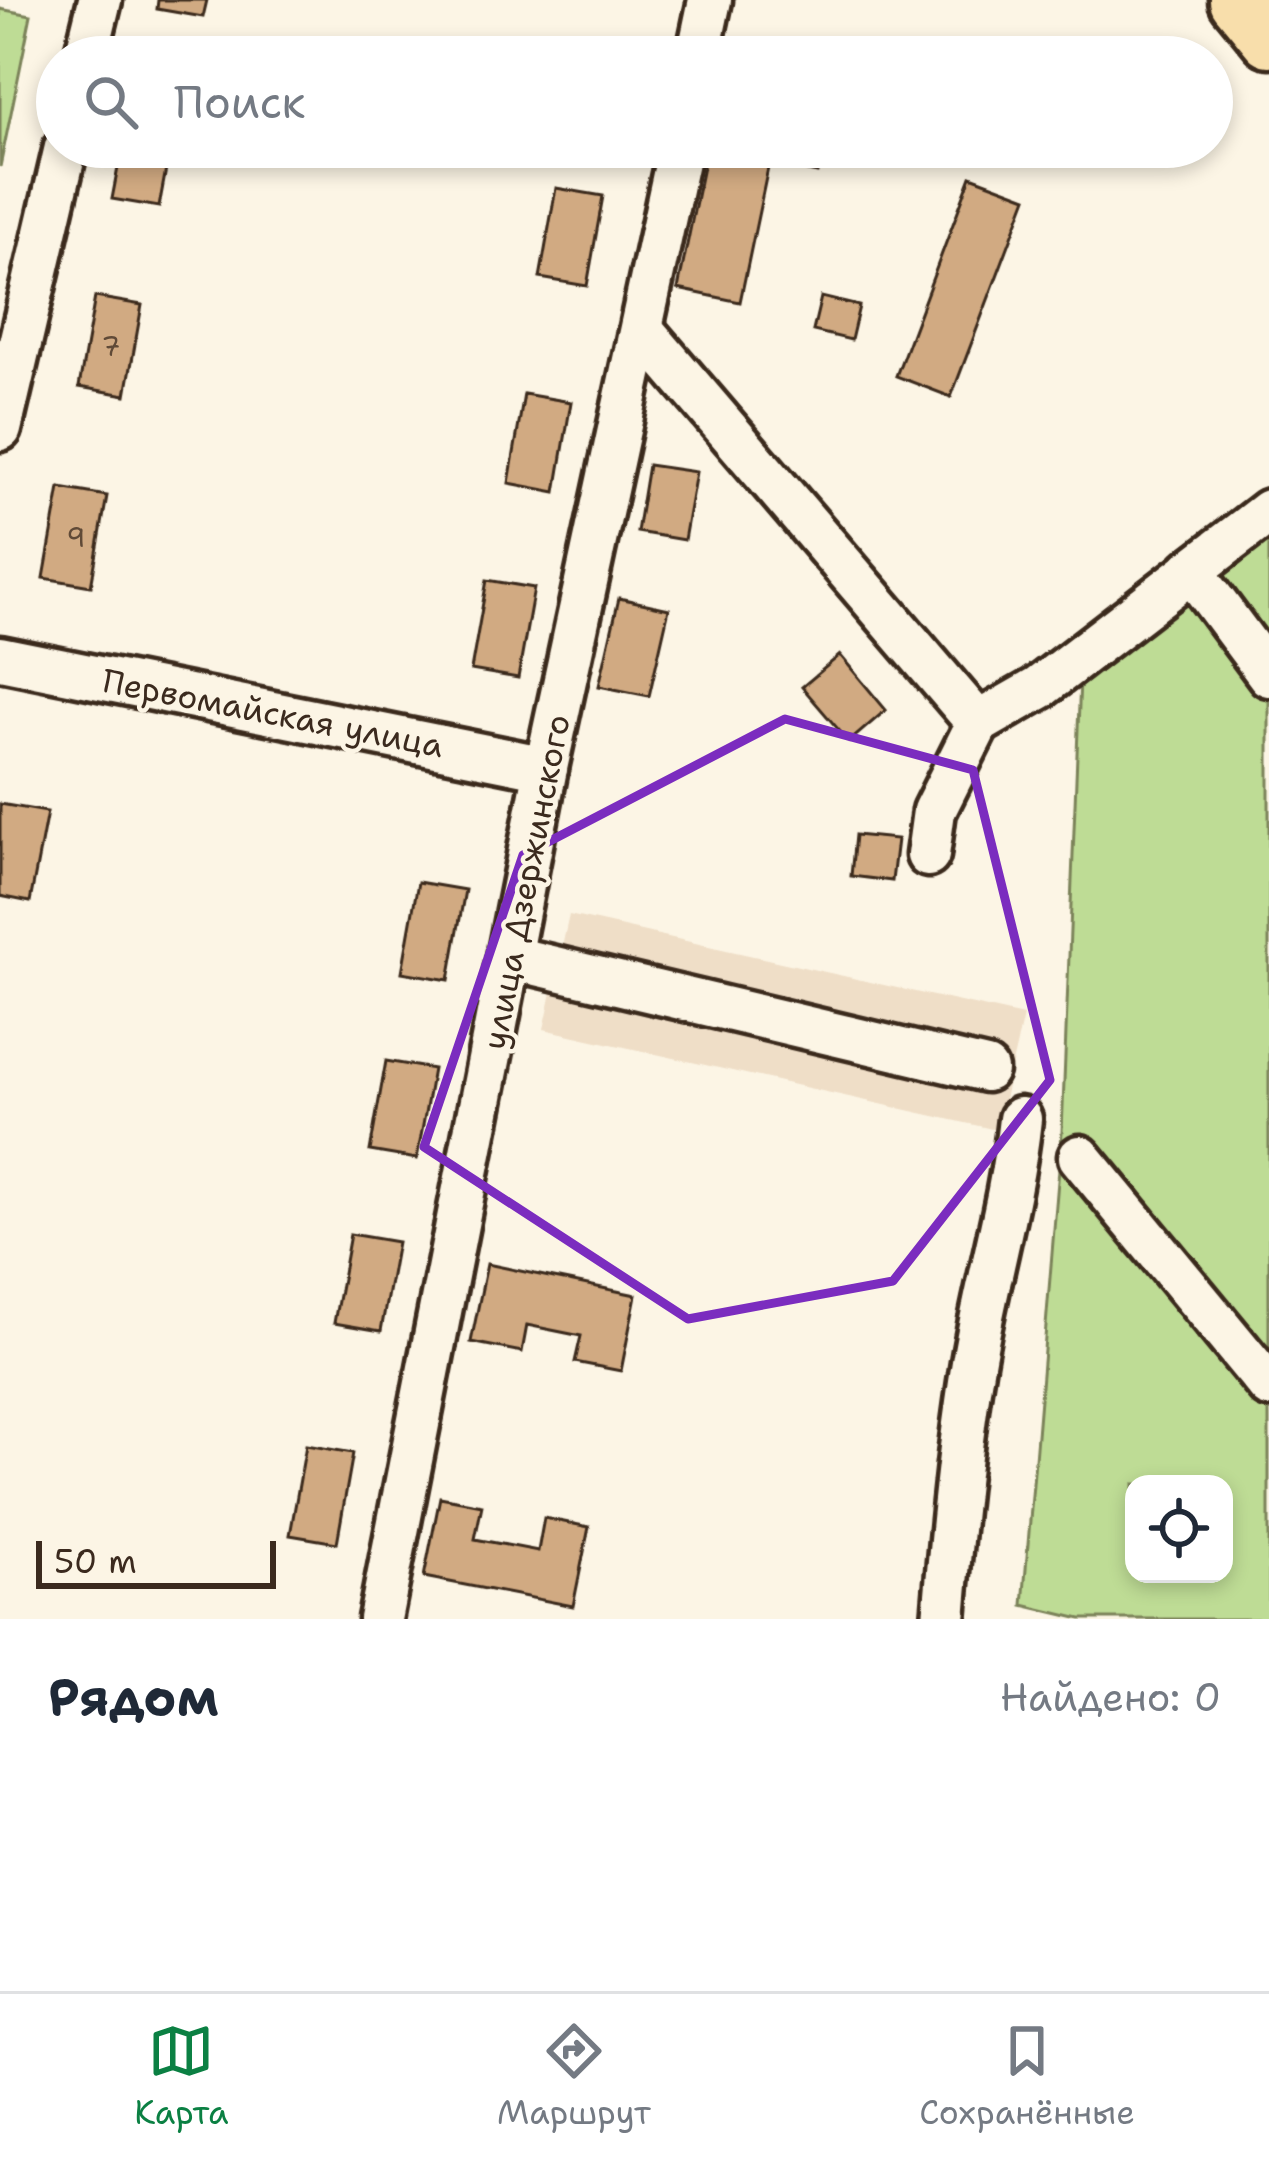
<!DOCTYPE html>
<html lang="ru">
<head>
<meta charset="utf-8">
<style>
  body { margin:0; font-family:"Shantell Sans",sans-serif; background:#f2f2f3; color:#1f2937 }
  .controls { position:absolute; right:36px; bottom:36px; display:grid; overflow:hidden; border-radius:24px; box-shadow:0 6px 18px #0003 }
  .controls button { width:108px; height:108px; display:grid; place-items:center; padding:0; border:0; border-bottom:3px solid #e0e1e3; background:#fff; color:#1f2937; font:60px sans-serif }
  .scale { position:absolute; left:36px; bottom:30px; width:240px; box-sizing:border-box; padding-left:12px; border:6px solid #3b2a1e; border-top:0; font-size:33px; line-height:42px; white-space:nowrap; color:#3b2a1e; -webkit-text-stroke:9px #fcf5e5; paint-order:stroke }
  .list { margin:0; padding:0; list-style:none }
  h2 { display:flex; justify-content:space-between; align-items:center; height:156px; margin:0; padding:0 48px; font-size:51px }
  h2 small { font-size:39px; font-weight:400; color:#747a83 }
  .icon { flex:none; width:66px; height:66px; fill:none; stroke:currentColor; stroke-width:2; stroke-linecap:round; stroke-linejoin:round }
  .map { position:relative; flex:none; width:1269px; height:1619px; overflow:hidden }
  .search { position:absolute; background:#fff; box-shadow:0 6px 18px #0003; left:36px; right:36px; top:36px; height:132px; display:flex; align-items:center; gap:30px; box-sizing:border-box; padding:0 42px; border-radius:66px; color:#747a83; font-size:45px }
  .sheet { height:372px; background:#fff }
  nav { display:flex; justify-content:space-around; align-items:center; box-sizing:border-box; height:168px; border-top:3px solid #e0e1e3; background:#fff; font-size:33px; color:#747a83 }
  nav a { display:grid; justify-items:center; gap:6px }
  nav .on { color:#0b8043 }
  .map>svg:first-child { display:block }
</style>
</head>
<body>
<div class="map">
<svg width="1269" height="1619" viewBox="0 0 1269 1619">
  <rect width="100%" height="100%" fill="#fcf5e5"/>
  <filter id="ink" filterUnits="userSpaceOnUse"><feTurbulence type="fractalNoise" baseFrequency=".00833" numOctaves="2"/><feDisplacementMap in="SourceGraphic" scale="24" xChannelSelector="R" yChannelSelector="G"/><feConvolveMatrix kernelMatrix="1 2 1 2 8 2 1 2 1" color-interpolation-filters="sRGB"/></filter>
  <g filter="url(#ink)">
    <path fill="#efdec7" d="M569 915 1023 1016 997 1130 544 1029Z"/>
    <g fill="#bedc95" stroke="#7c835a" stroke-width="3" fill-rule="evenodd">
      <path d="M0 9 31 15 0 167Z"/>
      <path d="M1269 531V1619H1081L1023 1605 1062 1132 1080 679ZM1134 1484H1224V1574H1134Z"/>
    </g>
    <g fill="#d1aa82" stroke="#3b2a1e" stroke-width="3">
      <path d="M158 0H207L203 17 157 9Z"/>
      <path d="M122 147H170L159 207 112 199Z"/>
      <path d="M707 147H822L817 173 769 163 740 302 678 289Z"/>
      <path d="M971 176 1027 197 951 397 896 376Z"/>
      <path d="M556 188 603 196 587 286 540 278Z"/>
      <path d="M95 297 142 305 126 395 79 387Z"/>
      <path d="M821 297 859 306 851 340 813 331Z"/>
      <path d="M524 394 571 402 556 492 509 483Z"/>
      <path d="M648 465 696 472 684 540 637 532Z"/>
      <path d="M60 488 107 496 91 586 44 578Z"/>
      <path d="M487 580 534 588 518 678 471 670Z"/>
      <path d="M619 598 669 609 649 696 599 686Z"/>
      <path d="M840 655 886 710 849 742 802 687Z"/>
      <path d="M0 804 47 812 30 902 0 896Z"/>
      <path d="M855 835 897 839 892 881 851 876Z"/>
      <path d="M418 882 465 890 449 980 402 972Z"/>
      <path d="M386 1061 433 1069 417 1159 370 1151Z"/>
      <path d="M350 1234 397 1242 381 1331 334 1323Z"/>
      <path d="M487 1264 636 1295 621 1371 575 1362 581 1336 527 1325 522 1352 471 1342Z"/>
      <path d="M306 1445 353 1453 337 1543 290 1535Z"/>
      <path d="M440 1497 482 1505 475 1539 538 1551 544 1518 589 1527 573 1606 424 1577Z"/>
    </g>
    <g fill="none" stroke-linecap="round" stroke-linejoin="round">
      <defs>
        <g id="minor">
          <path d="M86 57 100 0"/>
          <path d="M698 57 710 0"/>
          <path d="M643 331 978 723 1039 688 1269 511"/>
          <path d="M0 429 66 147"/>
          <path d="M1191 570 1269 675"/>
          <path d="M0 658 546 768"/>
          <path d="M928 855 934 811 978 723"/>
          <path d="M512 958 986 1070"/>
          <path d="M1080 1157 1269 1386"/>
          <path d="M380 1619 546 768 680 147"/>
          <path d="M944 1619C951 1533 959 1448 973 1363 987 1280 1011 1203 1020 1119"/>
        </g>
        <path id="major" d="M1237 0 1269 39"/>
      </defs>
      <use href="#minor" stroke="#3b2a1e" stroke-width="51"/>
      <use href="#major" stroke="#3b2a1e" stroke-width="63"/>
      <use href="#minor" stroke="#fcf5e5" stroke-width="42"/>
      <use href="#major" stroke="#f8deab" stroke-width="54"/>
    </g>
  </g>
  <path fill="none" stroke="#7b2cbf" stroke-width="9" stroke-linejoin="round" d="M785 719 973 770 1050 1080 893 1281 688 1319 424 1147 523 855Z"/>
  <g text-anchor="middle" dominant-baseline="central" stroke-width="9" stroke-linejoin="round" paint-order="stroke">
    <g font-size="27" fill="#604a37">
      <text x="111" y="346">7</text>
      <text x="76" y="537">9</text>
    </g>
    <g font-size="33" fill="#3b2a1e" stroke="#fcf5e5">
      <text transform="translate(273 713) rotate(11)">Первомайская улица</text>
      <text transform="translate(526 882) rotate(-79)">улица Дзержинского</text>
    </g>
  </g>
</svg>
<div class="controls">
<button><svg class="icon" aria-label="locate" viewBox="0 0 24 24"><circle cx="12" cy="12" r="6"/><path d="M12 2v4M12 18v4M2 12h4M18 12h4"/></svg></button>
</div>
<div class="scale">50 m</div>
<div class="search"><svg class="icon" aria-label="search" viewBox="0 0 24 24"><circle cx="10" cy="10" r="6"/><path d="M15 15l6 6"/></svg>Поиск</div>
</div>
<section class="sheet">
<h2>Рядом<small>Найдено: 0</small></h2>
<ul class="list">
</ul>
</section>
<nav>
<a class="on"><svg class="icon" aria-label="map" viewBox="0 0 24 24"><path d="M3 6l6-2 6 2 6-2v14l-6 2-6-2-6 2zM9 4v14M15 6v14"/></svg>Карта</a>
<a><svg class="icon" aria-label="directions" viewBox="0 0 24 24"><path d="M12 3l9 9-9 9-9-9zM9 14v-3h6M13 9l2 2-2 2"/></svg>Маршрут</a>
<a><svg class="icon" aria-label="saved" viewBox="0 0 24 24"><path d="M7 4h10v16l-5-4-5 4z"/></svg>Сохранённые</a>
</nav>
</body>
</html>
